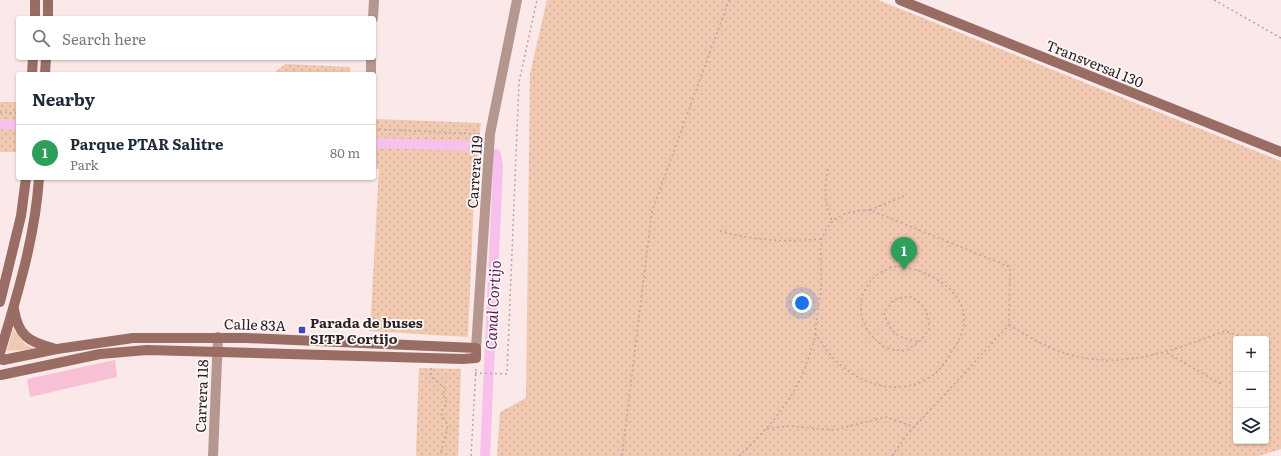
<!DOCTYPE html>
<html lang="en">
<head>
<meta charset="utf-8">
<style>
  body { margin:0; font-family:Literata,serif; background:#f6f6f7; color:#1f2937 }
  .controls { position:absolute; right:12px; bottom:12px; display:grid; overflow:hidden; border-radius:4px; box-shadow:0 1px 3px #0004 }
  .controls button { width:36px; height:36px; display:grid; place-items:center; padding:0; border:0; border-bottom:1px solid #e0e1e3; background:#fff; color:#1f2937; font:20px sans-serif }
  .you { position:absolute; left:802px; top:303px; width:14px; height:14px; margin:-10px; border:3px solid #fff; border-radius:50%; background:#1a73e8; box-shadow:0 0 0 6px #1a73e833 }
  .badge { display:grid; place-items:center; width:26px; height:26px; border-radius:50%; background:#4445ba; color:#fff; font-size:13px; font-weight:700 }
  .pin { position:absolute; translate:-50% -33px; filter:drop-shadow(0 1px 2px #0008) }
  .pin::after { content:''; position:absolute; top:21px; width:14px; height:12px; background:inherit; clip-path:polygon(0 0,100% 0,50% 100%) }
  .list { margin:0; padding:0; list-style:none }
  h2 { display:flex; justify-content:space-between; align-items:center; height:52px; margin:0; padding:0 16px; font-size:17px }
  h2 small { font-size:13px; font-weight:400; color:#747a83 }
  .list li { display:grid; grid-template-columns:26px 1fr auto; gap:12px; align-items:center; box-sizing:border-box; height:56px; padding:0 16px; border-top:1px solid #e0e1e3 }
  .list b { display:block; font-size:15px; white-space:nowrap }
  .list p { margin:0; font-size:13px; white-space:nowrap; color:#747a83 }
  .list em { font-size:13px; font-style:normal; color:#747a83 }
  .icon { flex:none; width:22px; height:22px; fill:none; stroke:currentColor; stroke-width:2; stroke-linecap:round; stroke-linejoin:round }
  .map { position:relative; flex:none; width:1281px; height:456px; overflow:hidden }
  .search { position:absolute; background:#fff; box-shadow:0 1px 3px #0004; left:16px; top:16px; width:360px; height:44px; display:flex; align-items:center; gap:10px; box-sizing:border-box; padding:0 14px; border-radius:4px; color:#747a83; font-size:15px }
  .panel { position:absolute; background:#fff; box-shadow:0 1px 3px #0004; left:16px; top:72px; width:360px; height:108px; border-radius:4px }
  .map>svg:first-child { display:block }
</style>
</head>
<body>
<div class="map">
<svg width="1281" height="456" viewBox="0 0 1281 456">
  <defs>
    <pattern id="park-dots" width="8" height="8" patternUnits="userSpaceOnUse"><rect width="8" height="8" fill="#f1c8b0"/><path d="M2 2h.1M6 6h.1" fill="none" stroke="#cfac97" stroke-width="1.8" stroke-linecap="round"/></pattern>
  </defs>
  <rect width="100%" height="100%" fill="#fbe8e9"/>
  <path fill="#f1c8b0" d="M13 329 25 344 34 349 7 351Z"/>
  <g fill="url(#park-dots)" fill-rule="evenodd">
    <path d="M547 0H878L1281 161V449L1259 456H497L500 412 526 398 530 74ZM1236 339H1266V441H1236Z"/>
    <path d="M285 64 350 67V74H273Z"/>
    <rect x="0" y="102" width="18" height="50"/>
    <path d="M374 119 481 123 475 173 468 337 370 331 379 169 374 168Z"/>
    <path d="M419 368 461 369 458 456H416Z"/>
  </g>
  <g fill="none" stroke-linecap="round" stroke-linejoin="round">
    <g stroke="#f8c0ec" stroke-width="10">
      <path d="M0 124 18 125"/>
      <path d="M374 143 477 146"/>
      <path d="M485 456 498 167 496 154"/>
    </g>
  </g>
  <path fill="#f7c0d5" d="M115 360 117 377 30 397 27 379Z"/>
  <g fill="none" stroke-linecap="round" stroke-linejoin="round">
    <g stroke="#b6a6a7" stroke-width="1.5" stroke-dasharray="2 3" stroke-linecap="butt">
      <path d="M1214 0 1281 38"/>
      <path d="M0 112 18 113"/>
      <path d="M374 129 480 134"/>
      <path d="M828 169C824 190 824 201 832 221"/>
      <path d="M870 210 904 196"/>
      <path d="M720 231C756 241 784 242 821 239"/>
      <path d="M1009 325C1022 332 1035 341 1049 347 1111 375 1166 353 1225 331L1246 339"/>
      <path d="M1167 353 1223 385"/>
      <path d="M431 368V377L445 388 443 395 447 403C436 417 444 415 448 426L440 456"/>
      <path d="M475 373 507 374 519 82 537 0"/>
      <path d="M767 429 788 426 834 430 886 417 914 427"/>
      <path d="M471 456 476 368"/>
      <path d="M622 456 652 211 729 0"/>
      <path d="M739 456C765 431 789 406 803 373 808 360 812 347 816 334"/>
      <path d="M892 456 906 436 1009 325 1010 267 870 210C848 211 830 215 822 239 819 247 822 275 821 287 821 297 814 327 816 335 818 338 821 342 823 345 845 379 893 401 930 377 941 371 948 357 955 347 977 312 956 286 922 272 913 269 902 265 893 267 859 277 850 315 875 339 878 341 881 345 884 347 890 350 898 350 905 351L919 342 929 330C928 311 926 305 909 296L893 300 884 313C891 335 898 337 919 342"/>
    </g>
    <g stroke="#b69790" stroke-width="10">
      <path d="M373 18 374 0"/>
      <path d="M371 74V58"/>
      <path d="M476 348 490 134 517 0"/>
      <path d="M213 456 218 337"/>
    </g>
    <g stroke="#996d64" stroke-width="10">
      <path d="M900 0 1281 152"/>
      <path d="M35 18V0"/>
      <path d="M48 18V0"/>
      <path d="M32 74 33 58"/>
      <path d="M45 74 46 58"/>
      <path d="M0 302 21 216 26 178"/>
      <path d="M14 309C18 335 28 342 53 348"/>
      <path d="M0 353C17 295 35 239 39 178"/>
      <path d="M1 375 100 354 147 350 463 359 476 358V348L246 338H133L57 349 3 360"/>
    </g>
  </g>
  <rect fill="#4445ba" stroke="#fff8f9" stroke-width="1.5" x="298" y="326" width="8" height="8" rx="2"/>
  <g text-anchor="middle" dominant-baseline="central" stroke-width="3.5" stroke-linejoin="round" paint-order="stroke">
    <g font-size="14" fill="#2c2122" stroke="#fff8f9">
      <text transform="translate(1095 63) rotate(22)">Transversal 130</text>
      <text transform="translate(474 172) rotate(-86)">Carrera 119</text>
      <text transform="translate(255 324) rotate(2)">Calle 83A</text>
      <text transform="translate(201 396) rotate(-88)">Carrera 118</text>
    </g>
    <g font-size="14" font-weight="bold" fill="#2c2122" stroke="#fff8f9" text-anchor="start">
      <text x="310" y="322">Parada de buses<tspan x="310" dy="16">SITP Cortijo</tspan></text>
    </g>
    <g font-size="15" font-style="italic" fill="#5b1c51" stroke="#fff8f9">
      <text transform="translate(492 305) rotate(-87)">Canal Cortijo</text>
    </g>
  </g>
</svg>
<div class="controls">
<button>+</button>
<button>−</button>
<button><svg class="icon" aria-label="layers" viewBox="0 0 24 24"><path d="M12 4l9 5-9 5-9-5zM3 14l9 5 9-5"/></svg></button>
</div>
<div class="you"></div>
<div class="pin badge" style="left:904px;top:270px;background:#2e9e5b">1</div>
<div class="search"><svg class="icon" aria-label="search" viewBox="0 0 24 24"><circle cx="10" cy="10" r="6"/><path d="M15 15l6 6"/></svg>Search here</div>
<section class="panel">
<h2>Nearby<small></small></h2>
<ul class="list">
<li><span class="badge" style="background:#2e9e5b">1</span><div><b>Parque PTAR Salitre</b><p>Park</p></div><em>80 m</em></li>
</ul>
</section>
</div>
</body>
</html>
